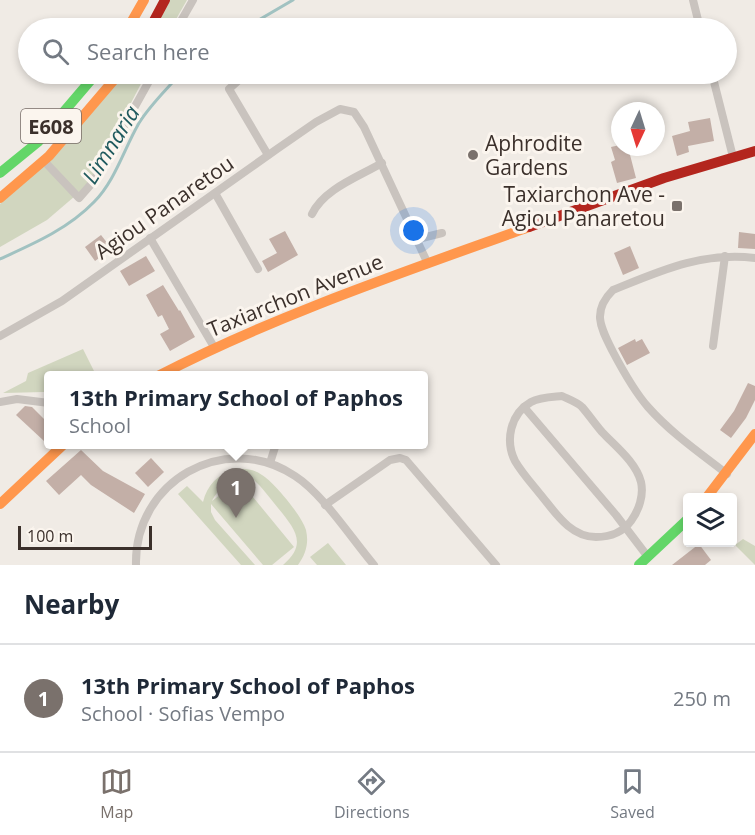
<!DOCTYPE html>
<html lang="en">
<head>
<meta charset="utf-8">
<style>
  body { margin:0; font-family:"Open Sans",sans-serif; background:#f6f6f7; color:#1f2937 }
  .controls { position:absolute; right:18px; bottom:18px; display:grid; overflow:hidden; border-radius:6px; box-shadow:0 3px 9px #0003 }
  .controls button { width:54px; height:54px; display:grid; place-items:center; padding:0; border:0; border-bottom:2px solid #e0e1e3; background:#fff; color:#1f2937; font:30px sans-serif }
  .compass { position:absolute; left:611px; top:102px; width:54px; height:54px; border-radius:50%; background:#fff; box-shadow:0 3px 9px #0003; rotate:184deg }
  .scale { position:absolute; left:18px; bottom:15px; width:134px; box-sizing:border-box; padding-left:6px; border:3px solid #3b302b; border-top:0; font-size:16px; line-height:21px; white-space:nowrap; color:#3b302b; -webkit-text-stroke:4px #fbf5ee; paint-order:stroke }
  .you { position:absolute; left:414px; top:231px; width:21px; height:21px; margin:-15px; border:4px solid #fff; border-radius:50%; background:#1a73e8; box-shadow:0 0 0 9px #1a73e833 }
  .badge { display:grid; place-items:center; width:39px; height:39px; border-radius:50%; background:#7a716c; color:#fff; font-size:20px; font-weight:700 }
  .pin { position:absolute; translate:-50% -50px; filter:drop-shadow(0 2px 3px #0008) }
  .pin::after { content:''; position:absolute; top:32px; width:21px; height:18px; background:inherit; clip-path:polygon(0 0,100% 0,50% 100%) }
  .popup { position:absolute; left:44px; top:371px; width:384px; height:78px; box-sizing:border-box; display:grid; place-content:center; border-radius:6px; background:#fff; filter:drop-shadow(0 2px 4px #0005); font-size:20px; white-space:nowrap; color:#747a83 }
  .popup b { font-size:22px; color:#1f2937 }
  .popup::after { content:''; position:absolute; left:50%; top:100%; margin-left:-12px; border:12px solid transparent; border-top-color:#fff }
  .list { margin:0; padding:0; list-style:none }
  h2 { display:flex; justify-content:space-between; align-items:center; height:78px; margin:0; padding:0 24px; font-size:26px }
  h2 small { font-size:20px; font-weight:400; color:#747a83 }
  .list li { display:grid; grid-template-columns:39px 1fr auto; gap:18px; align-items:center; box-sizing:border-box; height:108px; padding:0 24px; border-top:2px solid #e0e1e3 }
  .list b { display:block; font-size:22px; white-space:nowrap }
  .list p { margin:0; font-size:20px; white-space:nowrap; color:#747a83 }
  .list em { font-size:20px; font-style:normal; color:#747a83 }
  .icon { flex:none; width:33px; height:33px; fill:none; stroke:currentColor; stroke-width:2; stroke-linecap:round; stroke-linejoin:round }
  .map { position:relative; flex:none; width:755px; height:565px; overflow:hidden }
  .search { position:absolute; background:#fff; box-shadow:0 3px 9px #0003; left:18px; right:18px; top:18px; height:66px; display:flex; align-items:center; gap:15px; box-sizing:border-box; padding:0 21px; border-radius:33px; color:#747a83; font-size:22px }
  .sheet { height:186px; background:#fff }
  nav { display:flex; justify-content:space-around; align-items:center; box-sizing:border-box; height:84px; border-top:2px solid #e0e1e3; background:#fff; font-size:16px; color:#747a83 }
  nav a { display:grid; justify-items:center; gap:3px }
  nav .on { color:#7a716c }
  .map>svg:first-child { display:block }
</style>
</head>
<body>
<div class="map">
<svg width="755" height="565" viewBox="0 0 755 565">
  <rect width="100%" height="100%" fill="#f0ebe5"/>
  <g fill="#d1d6bf">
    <path d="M166 0H187L171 28H150Z"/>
    <path d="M120 74H146L89 184 47 220 0 247V204Z"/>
    <path d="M83 349 96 375 49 376 48 395 44 392 3 393 26 381 28 373Z"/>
    <path d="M235 469C245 468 254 469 262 475 274 482 302 516 306 530 309 543 306 554 298 565H283C308 544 295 529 278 508 270 498 262 487 253 479 236 473 219 487 212 501L239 480 294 547 272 565H263L211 504V512L215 520 255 565H241L178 494 187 486 203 502C207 485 218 474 235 469Z"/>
    <path d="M743 539 755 546V565L735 545Z"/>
    <path d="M328 543 346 565H317L310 557Z"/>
  </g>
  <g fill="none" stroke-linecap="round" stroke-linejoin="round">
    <g stroke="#a1c2c1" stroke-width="3">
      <path d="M245 28 293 0"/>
      <path d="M0 259C33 244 68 229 94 202 115 181 124 149 139 123 150 105 167 89 180 74"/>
    </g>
  </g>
  <g fill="#c3afa7">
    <path d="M710 118 714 141 688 146 689 152 677 156 672 136 690 131 688 122Z"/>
    <path d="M620 145V147H628L636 178 617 183 611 162 615 160 611 147Z"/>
    <path d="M285 231 298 255 268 272 262 261 277 253 269 239Z"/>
    <path d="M739 232 755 234V249L738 248Z"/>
    <path d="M101 235 112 249 95 261 85 247Z"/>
    <path d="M630 246 639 268 623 275 614 253Z"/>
    <path d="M146 256 155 271 129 286 120 271Z"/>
    <path d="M163 285 179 311 180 310 195 337 170 351 160 334 169 329 162 315 158 317 146 295Z"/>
    <path d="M635 339 636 342 642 339 650 353 627 365 618 348Z"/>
    <path d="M748 383 755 386V400L746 418 731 438 720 430 734 411Z"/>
    <path d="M25 406 32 407 48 423V436L44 441 16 415Z"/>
    <path d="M81 450 103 471 145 494 134 513 91 485 81 475 59 495 46 481Z"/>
    <path d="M151 458 164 472 148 487 135 473Z"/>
    <path d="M699 544 711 560 705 565H672Z"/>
  </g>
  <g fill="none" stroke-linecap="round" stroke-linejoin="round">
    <g stroke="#c9c3be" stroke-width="8">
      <path d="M693 0 700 28"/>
      <path d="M177 28 193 0"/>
      <path d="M251 74 240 79 229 89 268 155"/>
      <path d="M712 74 733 157"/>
      <path d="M45 162 79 198 93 182 153 74"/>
      <path d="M215 193 258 269"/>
      <path d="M312 214C324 189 358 177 382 163"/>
      <path d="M150 238 214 347"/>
      <path d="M418 239 442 233"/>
      <path d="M0 336 62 301 277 149 316 122 340 109 354 112 364 127 428 264"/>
      <path d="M713 346 725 256"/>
      <path d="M562 396C568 399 577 402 582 407 589 415 595 424 602 432 615 446 636 462 641 482 644 495 639 510 631 521 623 532 610 537 596 537 570 537 555 512 540 494 532 484 522 473 515 461 505 441 510 414 531 402 540 397 552 397 562 396Z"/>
      <path d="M0 402 17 399 49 403"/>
      <path d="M524 407 616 515 648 557"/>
      <path d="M270 463 276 444"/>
      <path d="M727 474C700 453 671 433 648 407 634 391 623 371 613 352 601 328 591 312 613 290 662 270 701 252 755 258"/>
      <path d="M325 505 390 460 400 458 406 460 496 565"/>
      <path d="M136 565C134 482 224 429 295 476 323 494 351 538 374 565"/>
    </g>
    <g stroke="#63d668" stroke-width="10">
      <path d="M0 173 38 142 96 74"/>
      <path d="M639 565 688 519"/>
    </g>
    <g stroke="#ff974d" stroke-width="10">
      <path d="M128 28 144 0"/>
      <path d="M0 198 49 156 119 74"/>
      <path d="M158 376C276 315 404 272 529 227"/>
      <path d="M707 497 755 434"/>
      <path d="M0 504 64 444"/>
    </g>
    <g stroke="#b3261e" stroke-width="10">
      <path d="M150 28 165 0"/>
      <path d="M529 227 664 178 755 151"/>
    </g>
  </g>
  <g fill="#7a716c" stroke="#fbf5ee" stroke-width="2">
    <circle cx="473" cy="155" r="6"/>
    <rect x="671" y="200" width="12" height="12" rx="3"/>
  </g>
  <g text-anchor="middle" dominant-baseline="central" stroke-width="6" stroke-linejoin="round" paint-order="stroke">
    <rect fill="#fbf5ee" stroke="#756b66" stroke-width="1.5" x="21" y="109" width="60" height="34" rx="4.5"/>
    <g font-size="20" font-weight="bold" fill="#3b302b">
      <text x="51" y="126">E608</text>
    </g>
    <g font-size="21" fill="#3b302b" stroke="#fbf5ee" text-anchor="start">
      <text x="485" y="143">Aphrodite<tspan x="485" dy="24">Gardens</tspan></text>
      <text x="665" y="194" text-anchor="end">Taxiarchon Ave -<tspan x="665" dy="24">Agiou Panaretou</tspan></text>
    </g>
    <g font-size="21" fill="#3b302b" stroke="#fbf5ee">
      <text transform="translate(164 207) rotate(-35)">Agiou Panaretou</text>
      <text transform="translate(295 295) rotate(-22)">Taxiarchon Avenue</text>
    </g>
    <g font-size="22" font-style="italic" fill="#1f5a5e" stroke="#fbf5ee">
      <text transform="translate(110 144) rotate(-58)">Limnaria</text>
    </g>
  </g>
</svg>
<div class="controls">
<button><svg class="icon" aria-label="layers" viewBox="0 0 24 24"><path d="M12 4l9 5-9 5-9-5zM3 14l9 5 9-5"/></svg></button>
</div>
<svg class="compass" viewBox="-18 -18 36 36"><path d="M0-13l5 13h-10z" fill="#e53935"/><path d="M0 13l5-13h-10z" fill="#747a83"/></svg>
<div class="scale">100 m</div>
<div class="you"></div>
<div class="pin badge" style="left:236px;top:518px">1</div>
<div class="popup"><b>13th Primary School of Paphos</b>School</div>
<div class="search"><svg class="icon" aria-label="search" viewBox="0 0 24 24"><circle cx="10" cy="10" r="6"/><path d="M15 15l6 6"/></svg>Search here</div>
</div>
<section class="sheet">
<h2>Nearby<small></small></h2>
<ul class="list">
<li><span class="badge">1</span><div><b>13th Primary School of Paphos</b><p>School · Sofias Vempo</p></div><em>250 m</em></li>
</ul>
</section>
<nav>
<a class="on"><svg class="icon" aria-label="map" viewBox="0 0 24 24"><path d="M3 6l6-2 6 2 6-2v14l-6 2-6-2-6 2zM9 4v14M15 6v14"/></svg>Map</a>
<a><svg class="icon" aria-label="directions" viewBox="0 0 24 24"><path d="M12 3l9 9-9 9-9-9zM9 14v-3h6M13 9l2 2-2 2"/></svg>Directions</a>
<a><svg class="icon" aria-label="saved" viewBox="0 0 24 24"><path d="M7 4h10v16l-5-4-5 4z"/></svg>Saved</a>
</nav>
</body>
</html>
